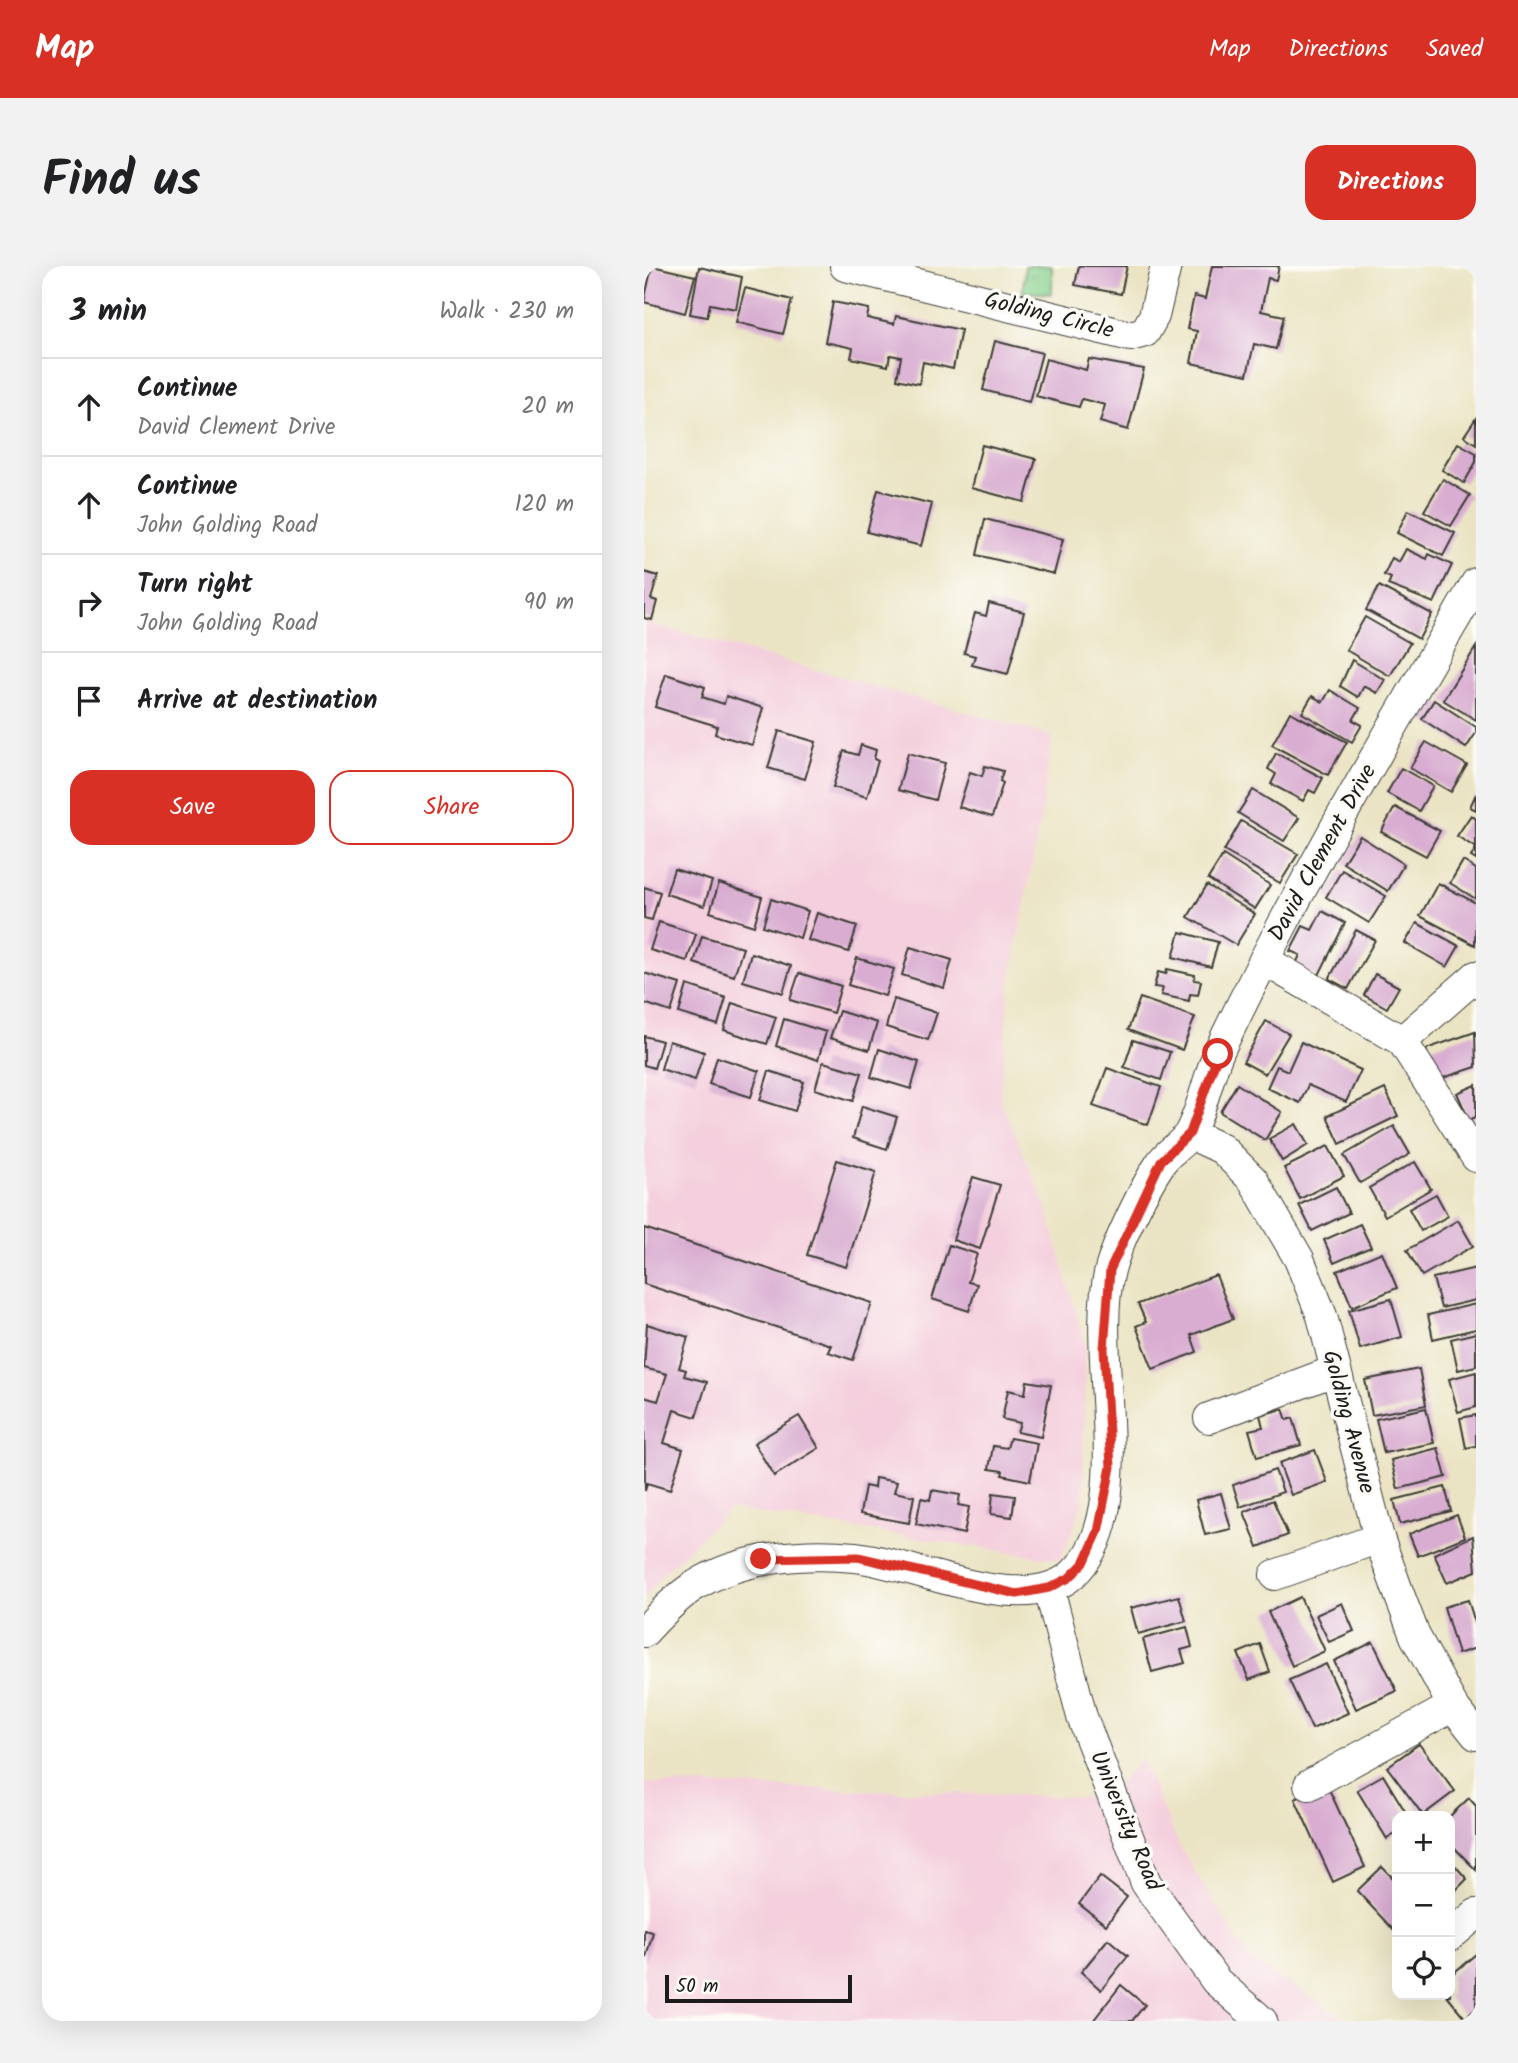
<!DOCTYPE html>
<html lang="en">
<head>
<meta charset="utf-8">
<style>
  body { margin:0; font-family:Kalam,sans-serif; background:#f2f2f2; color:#202124 }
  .controls { position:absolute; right:21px; bottom:21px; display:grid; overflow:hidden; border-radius:14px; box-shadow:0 7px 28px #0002 }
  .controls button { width:63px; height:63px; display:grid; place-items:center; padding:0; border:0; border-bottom:2px solid #e0e0e0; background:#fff; color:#202124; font:35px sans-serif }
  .scale { position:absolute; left:21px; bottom:18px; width:187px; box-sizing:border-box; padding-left:7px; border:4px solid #1c1c1c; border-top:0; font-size:19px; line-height:24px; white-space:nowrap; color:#1c1c1c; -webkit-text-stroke:5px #fdfcf7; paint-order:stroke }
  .stop { position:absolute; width:21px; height:21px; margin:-16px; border:5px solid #d93025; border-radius:50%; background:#fff }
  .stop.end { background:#d93025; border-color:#fff; box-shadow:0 2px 7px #0008 }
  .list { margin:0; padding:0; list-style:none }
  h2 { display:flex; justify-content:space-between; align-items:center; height:91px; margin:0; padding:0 28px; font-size:30px }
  h2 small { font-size:23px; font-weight:400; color:#757577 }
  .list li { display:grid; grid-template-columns:46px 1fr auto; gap:21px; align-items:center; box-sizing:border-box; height:98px; padding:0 28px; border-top:2px solid #e0e0e0 }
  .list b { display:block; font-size:26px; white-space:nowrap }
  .list p { margin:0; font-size:23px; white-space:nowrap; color:#757577 }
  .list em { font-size:23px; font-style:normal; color:#757577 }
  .actions { display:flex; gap:14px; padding:21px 28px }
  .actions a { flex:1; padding:16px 0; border:2px solid #d93025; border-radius:21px; text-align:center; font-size:24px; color:#d93025 }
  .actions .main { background:#d93025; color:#fff }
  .icon { flex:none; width:38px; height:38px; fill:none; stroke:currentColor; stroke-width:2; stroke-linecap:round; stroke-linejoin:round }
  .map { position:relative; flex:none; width:832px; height:1755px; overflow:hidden; border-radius:21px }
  header { display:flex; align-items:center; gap:42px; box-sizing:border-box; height:98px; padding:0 35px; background:#d93025; color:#fff }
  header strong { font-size:33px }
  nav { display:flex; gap:38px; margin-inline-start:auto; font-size:24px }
  .intro { display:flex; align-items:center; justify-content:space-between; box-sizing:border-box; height:168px; padding:0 42px }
  h1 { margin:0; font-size:49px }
  .button { padding:18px 32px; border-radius:21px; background:#d93025; color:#fff; font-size:24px; font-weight:700 }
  main { display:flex; gap:42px; padding:0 42px }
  aside { flex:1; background:#fff; border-radius:21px; box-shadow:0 7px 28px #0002 }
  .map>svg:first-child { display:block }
</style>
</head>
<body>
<header>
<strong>Map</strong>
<nav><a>Map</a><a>Directions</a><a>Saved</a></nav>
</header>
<div class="intro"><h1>Find us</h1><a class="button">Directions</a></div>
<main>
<aside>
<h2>3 min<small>Walk · 230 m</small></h2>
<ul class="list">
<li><svg class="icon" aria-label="ahead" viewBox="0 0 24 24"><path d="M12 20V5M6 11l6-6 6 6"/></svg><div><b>Continue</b><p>David Clement Drive</p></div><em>20 m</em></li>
<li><svg class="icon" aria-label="ahead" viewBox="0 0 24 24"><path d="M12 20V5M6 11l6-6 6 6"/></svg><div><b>Continue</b><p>John Golding Road</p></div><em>120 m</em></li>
<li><svg class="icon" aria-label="right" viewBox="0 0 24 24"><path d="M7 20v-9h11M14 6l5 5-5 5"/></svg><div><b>Turn right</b><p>John Golding Road</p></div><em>90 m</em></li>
<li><svg class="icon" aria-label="arrive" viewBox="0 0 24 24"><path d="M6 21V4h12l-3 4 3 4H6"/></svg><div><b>Arrive at destination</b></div></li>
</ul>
<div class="actions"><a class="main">Save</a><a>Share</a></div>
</aside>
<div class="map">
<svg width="832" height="1755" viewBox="0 0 832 1755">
  <defs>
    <pattern id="grass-tufts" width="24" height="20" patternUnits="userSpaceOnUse" patternTransform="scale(1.75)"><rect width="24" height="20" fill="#87d18d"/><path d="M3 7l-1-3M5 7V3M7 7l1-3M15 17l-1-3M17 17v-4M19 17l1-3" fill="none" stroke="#74b379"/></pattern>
  </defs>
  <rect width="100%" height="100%" fill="#fdfcf7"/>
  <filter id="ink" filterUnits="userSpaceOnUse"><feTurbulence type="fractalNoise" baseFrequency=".0143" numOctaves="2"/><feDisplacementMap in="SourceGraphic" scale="14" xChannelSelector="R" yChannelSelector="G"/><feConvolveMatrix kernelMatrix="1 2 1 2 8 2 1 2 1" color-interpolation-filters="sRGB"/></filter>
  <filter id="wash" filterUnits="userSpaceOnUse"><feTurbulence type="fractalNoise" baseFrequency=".00686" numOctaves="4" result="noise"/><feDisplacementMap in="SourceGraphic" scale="28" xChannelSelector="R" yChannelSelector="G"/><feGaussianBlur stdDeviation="1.57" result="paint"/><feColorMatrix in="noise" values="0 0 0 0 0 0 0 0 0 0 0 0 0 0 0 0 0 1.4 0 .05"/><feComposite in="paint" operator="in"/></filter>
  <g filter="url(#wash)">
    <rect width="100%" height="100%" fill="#ebe4c4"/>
    <g fill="#f4cfdd">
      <path d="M0 356 408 470 397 550 366 714 356 833 401 937 441 1078 439 1238 417 1294 86 1243 19 1308 0 1333Z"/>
      <path d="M497 1494 537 1583 604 1692 704 1755H0V1517L460 1532Z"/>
    </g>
    <path fill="url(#grass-tufts)" stroke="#527654" stroke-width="2" d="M381 0H408V28L379 26Z"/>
    <g id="blocks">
      <g fill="#d9add1">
        <path d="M8 0 51 10 41 47 0 36Z"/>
        <path d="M435 0H483L477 28 431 19Z"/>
        <path d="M568 0H635L632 14 624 12 617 45 640 50 632 83 610 78 603 109 547 97 553 65 543 63 550 30 561 33Z"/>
        <path d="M55 1 98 11 92 43 66 38 63 51 46 48Z"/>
        <path d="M101 22 148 34 139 68 92 56Z"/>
        <path d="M189 36 225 43 223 52 250 58 252 50 317 64 309 103 279 96 275 118 253 113 257 91 246 89 244 100 207 92 209 82 181 76Z"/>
        <path d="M351 75 398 87 385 136 339 124Z"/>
        <path d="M402 93 442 104 445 93 500 103 484 164 456 156 461 139 438 133 435 141 392 130Z"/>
        <path d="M832 152V178L820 170Z"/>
        <path d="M814 177 832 187V196L820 217 798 204Z"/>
        <path d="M338 179 392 193 380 236 327 222Z"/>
        <path d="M799 213 826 229 807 260 780 245Z"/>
        <path d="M234 224 288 238 277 280 223 266Z"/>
        <path d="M764 244 811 267 799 290 753 267Z"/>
        <path d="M341 253 419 273 410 308 333 289Z"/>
        <path d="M762 283 783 293 785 288 808 299 790 337 744 319 747 312 740 309 748 292 755 296Z"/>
        <path d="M0 306 14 310 7 333 13 335 8 354 0 352Z"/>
        <path d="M735 320 788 348 775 373 722 344Z"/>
        <path d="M345 337 380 346 364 408 328 399 331 390 320 387 331 347 342 350Z"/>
        <path d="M721 351 766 377 746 410 702 384Z"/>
        <path d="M832 381V454L799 434Z"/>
        <path d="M708 394 741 414 733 427 720 420 714 431 696 420Z"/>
        <path d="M22 408 61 421 58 431 80 438 82 430 119 442 108 479 71 468 73 460 11 441Z"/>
        <path d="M686 424 716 442 709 454 718 459 708 476 658 447 668 430 679 436Z"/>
        <path d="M790 434 832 461V467L822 482 778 453Z"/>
        <path d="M646 446 703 476 684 509 628 479Z"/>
        <path d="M135 465 172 476 161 513 124 502Z"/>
        <path d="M782 476 823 499 807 526 766 502Z"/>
        <path d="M217 479 232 484 230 493 234 495 223 531 189 521 200 485 214 489Z"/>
        <path d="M264 487 301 497 291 534 254 524Z"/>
        <path d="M632 487 679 512 671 527 665 524 659 535 627 518 632 508 624 503Z"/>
        <path d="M341 500 359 505 356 515 359 517 348 551 315 541 326 506 338 510Z"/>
        <path d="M757 502 789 520 775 545 743 527Z"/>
        <path d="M609 524 655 552 640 575 594 547Z"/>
        <path d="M832 528V544L826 541Z"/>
        <path d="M751 541 796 565 782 590 737 566Z"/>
        <path d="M827 549 832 553V594L827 591 832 582 813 570Z"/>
        <path d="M597 555 654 588 636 617 580 585Z"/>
        <path d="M716 570 760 598 744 625 699 597Z"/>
        <path d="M579 589 626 619 611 643 564 613Z"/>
        <path d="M819 595 832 603V633L806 617Z"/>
        <path d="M30 603 68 615 60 640 22 628Z"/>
        <path d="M698 604 742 630 725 657 682 631Z"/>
        <path d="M75 617 118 631 110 660 66 646Z"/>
        <path d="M794 617 832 637 831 679 776 650Z"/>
        <path d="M563 619 611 648 592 679 544 651Z"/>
        <path d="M0 621 16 626 8 654 0 652Z"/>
        <path d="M127 633 164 645 156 672 119 660Z"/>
        <path d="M678 645 701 657 674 711 651 700 656 689 646 685 659 660 668 664Z"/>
        <path d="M173 647 213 660 205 686 164 674Z"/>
        <path d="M15 656 52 668 43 695 6 684Z"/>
        <path d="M773 657 815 680 803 701 761 677Z"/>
        <path d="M712 664 731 674 704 723 685 713Z"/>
        <path d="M536 666 574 676 567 701 529 691Z"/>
        <path d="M58 670 99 682 90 710 50 697Z"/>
        <path d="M266 681 308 694 300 722 258 709Z"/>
        <path d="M107 687 147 700 139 727 99 715Z"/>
        <path d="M213 692 250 703 241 730 204 719Z"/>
        <path d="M523 703 551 709 550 714 557 715 554 729 546 728 545 735 517 729 519 722 510 721 514 706 522 708Z"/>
        <path d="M0 707 36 718 27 746 0 737Z"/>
        <path d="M155 707 197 720 189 747 146 734Z"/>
        <path d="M731 708 755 721 743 742 720 729Z"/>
        <path d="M43 719 82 732 74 759 35 747Z"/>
        <path d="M496 732 551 751 538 784 484 764Z"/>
        <path d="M250 733 293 747 284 774 242 761Z"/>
        <path d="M88 737 132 751 123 778 80 764Z"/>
        <path d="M195 745 233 757 225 784 186 772Z"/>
        <path d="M140 753 182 766 174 794 132 780Z"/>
        <path d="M622 755 645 768 621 808 599 796Z"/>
        <path d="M831 766 832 801 793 814 782 783Z"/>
        <path d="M0 770 18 775 10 802 0 799Z"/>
        <path d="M489 774 526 786 517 814 480 801Z"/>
        <path d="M25 775 60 786 51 814 17 803Z"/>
        <path d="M657 776 717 804 702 836 664 819 656 837 623 822 633 800 644 805Z"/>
        <path d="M235 783 275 796 267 823 227 811Z"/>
        <path d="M73 791 115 805 107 831 65 818Z"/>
        <path d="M179 796 218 807 209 835 171 823Z"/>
        <path d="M463 802 517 821 504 859 449 840Z"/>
        <path d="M125 805 160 816 151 845 116 834Z"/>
        <path d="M593 818 638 846 621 874 576 846Z"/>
        <path d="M832 819V851L825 854 813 827Z"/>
        <path d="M741 823 754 850 696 878 683 850Z"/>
        <path d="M218 840 253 851 243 883 209 872Z"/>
        <path d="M652 858 664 879 638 895 625 873Z"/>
        <path d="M750 860 766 888 716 917 700 889Z"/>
        <path d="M684 880 700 910 656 933 640 902Z"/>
        <path d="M193 894 232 906 202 1001 163 989Z"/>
        <path d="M771 896 787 923 741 950 725 922Z"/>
        <path d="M329 911 356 919 336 983 309 974Z"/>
        <path d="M692 921 705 947 668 965 655 939Z"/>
        <path d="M792 928 804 950 777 965 765 943Z"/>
        <path d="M814 954 829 980 778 1010 763 984Z"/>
        <path d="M716 958 727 981 690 997 680 974Z"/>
        <path d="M0 962 228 1037 209 1094 184 1086 187 1079 0 1018Z"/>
        <path d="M305 979 333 988 324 1016 333 1018 325 1045 288 1033Z"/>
        <path d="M738 986 753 1022 708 1041 693 1005Z"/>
        <path d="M832 1002V1034L797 1042 789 1012Z"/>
        <path d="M572 1009 589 1053 547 1069 553 1086 509 1103 492 1060 502 1056 494 1038Z"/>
        <path d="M747 1033 758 1071 716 1083 705 1044Z"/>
        <path d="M832 1038V1063L789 1073 784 1049Z"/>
        <path d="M3 1058 44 1071 35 1102 42 1104 40 1110 63 1116 52 1151 30 1144 20 1177 39 1183 26 1224 3 1217 1 1225 0 1131 14 1135 23 1108 0 1102Z"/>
        <path d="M832 1067V1100L814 1104 807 1073Z"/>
        <path d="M775 1103 782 1139 728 1149 721 1114Z"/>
        <path d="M832 1106V1141L814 1146 805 1113Z"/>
        <path d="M383 1115 407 1119 397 1171 373 1166 376 1157 358 1153 364 1124 381 1128Z"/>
        <path d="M782 1142 790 1177 740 1187 732 1153Z"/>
        <path d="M639 1143 643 1154 649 1152 657 1179 613 1191 605 1164 619 1161 616 1149Z"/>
        <path d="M832 1149V1180L822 1182 816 1152Z"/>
        <path d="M155 1150 175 1182 130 1210 110 1177Z"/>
        <path d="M366 1172 393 1177 386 1215 358 1209 359 1205 345 1203 349 1180 363 1182Z"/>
        <path d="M794 1182 802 1211 754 1223 747 1194Z"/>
        <path d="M671 1184 683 1216 647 1229 635 1197Z"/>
        <path d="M631 1204 639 1226 596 1241 589 1219Z"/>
        <path d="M231 1212 253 1216 250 1226 270 1230 265 1257 216 1248 221 1220 230 1222Z"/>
        <path d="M801 1221 807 1245 756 1258 750 1234Z"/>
        <path d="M288 1224 316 1229 314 1239 325 1241 320 1268 272 1258 277 1232 286 1234Z"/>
        <path d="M349 1227 371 1230 368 1251 347 1248Z"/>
        <path d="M577 1227 587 1263 561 1269 552 1234Z"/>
        <path d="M629 1234 644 1269 614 1281 600 1246Z"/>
        <path d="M813 1249 821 1271 774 1290 765 1268Z"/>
        <path d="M829 1270 832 1305 803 1317 790 1288Z"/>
        <path d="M535 1330 542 1355 494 1368 487 1342Z"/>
        <path d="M656 1331 681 1385 648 1400 624 1346Z"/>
        <path d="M824 1334 832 1360V1382L814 1388 800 1341Z"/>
        <path d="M698 1337 710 1365 685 1376 672 1349Z"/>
        <path d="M543 1361 548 1381 537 1384 541 1397 508 1406 499 1373Z"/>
        <path d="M729 1376 753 1425 712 1443 690 1395Z"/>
        <path d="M616 1378 626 1406 605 1414 594 1387Z"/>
        <path d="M682 1398 704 1447 668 1463 645 1414Z"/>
        <path d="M775 1478 811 1525 779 1549 743 1501Z"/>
        <path d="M739 1509 764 1550H753V1567L743 1573 713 1524Z"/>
        <path d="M683 1519 721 1601 689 1616 651 1533Z"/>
        <path d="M825 1532 832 1540V1604L806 1577V1550Z"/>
        <path d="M806 1594 823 1613 806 1630Z"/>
        <path d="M738 1601 753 1616V1668L713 1625Z"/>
        <path d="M456 1610 483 1631 462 1659 435 1638Z"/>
        <path d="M0 1664 9 1666 1 1695H0Z"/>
        <path d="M464 1673 484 1690 457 1724 437 1706Z"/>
        <path d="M832 1688V1743L821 1752 802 1729H806V1710Z"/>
        <path d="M477 1719 501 1739 488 1755H449Z"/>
      </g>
    </g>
  </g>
  <g filter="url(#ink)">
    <use href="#blocks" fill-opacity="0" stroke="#3b3a35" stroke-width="2"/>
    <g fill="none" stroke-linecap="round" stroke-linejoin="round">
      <defs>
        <g id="minor">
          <path d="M201 0 486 70 501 66 510 50 522 0"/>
          <path d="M620 694 758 775 832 891"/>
          <path d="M758 775 832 710"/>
          <path d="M546 868 578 883 609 914 655 993 678 1050 735 1272 755 1328 771 1370 809 1440 832 1469"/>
          <path d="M565 1152 690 1105"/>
          <path d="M631 1309 735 1272"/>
          <path d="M405 1322 438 1451 502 1617 572 1715 618 1755"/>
          <path d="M0 1366C14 1351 34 1329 52 1319 97 1291 160 1286 211 1291 271 1297 380 1353 429 1308 496 1246 444 1086 466 1004 473 977 500 922 516 898 524 885 541 878 547 864 560 838 564 809 576 783 652 623 743 470 832 317"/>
          <path d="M665 1519 809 1440"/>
          <path d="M806 1670 832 1648"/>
        </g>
      </defs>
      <use href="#minor" stroke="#3b3a35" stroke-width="32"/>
      <use href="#minor" stroke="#fff" stroke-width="30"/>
    </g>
  </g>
  <g fill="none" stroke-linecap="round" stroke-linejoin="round" filter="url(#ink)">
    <path stroke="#d93025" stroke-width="9" d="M117 1293 214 1291 373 1328 405 1322 425 1312 440 1297 454 1266 467 1201 460 1083 466 1004 517 895 546 867 574 788"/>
  </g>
  <g text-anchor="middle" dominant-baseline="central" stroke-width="7" stroke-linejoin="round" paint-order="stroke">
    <g font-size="23" fill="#1c1c1c" stroke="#fdfcf7">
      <text transform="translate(405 50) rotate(14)">Golding Circle</text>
      <text transform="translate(679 587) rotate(-61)">David Clement Drive</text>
      <text transform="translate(704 1156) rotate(75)">Golding Avenue</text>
      <text transform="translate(481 1555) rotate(67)">University Road</text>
    </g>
  </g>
</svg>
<div class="controls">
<button>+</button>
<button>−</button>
<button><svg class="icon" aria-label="locate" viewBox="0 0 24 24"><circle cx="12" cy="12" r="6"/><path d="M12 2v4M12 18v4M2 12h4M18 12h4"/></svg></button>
</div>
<div class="scale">50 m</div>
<div class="stop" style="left:574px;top:788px"></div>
<div class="stop end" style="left:117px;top:1293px"></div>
</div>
</main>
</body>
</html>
